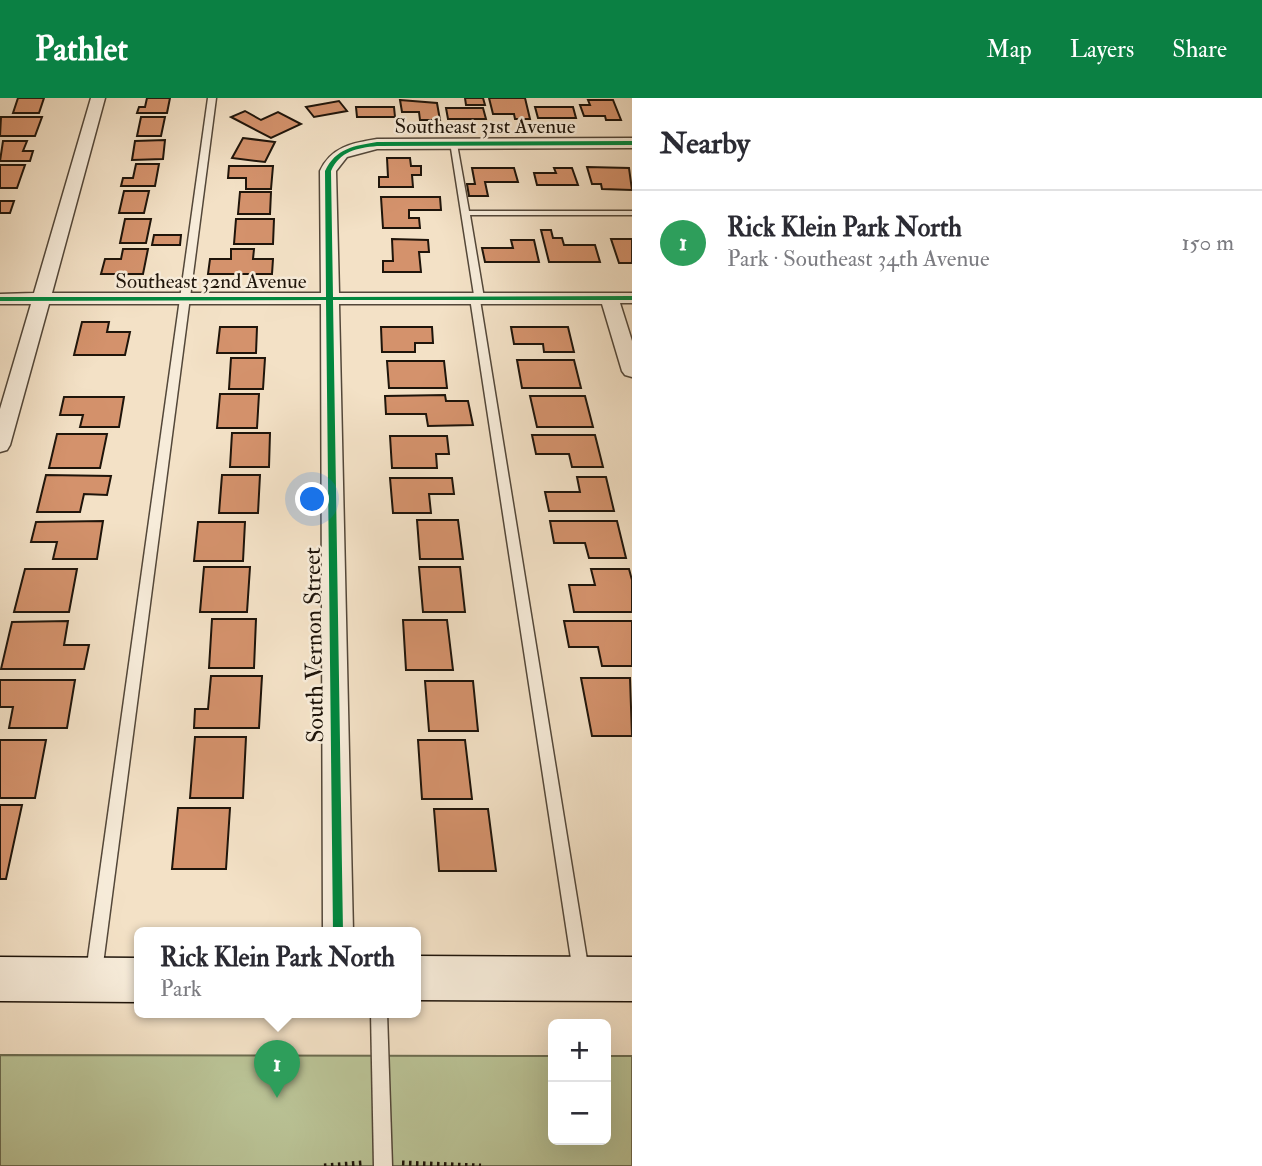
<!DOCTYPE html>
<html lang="en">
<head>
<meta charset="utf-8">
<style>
  body { margin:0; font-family:"IM FELL Double Pica",serif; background:#f7f7f7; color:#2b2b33 }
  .controls { position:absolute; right:21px; bottom:21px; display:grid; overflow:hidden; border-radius:10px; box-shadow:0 7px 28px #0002 }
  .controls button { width:63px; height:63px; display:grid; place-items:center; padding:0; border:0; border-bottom:2px solid #e1e1e2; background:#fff; color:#2b2b33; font:35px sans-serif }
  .you { position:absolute; left:313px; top:402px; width:24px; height:24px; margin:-18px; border:5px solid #fff; border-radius:50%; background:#1a73e8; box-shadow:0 0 0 10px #1a73e833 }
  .badge { display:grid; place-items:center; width:46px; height:46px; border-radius:50%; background:#0b8043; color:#fff; font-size:23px; font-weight:700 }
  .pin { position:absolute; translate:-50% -58px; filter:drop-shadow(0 2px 4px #0008) }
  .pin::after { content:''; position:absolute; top:37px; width:24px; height:21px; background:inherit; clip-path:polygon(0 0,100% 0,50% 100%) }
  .popup { position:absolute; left:134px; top:829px; width:287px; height:91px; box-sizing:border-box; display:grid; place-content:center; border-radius:10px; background:#fff; filter:drop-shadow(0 2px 5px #0005); font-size:23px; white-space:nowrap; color:#7c7c81 }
  .popup b { font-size:26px; color:#2b2b33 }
  .popup::after { content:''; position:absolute; left:50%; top:100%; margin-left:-14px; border:14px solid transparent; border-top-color:#fff }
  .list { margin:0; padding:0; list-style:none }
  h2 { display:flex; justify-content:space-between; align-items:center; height:91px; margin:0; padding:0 28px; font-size:30px }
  h2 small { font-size:23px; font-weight:400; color:#7c7c81 }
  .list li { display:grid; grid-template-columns:46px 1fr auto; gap:21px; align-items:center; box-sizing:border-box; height:105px; padding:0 28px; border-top:2px solid #e1e1e2 }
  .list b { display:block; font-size:26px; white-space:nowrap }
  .list p { margin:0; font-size:23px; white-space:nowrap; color:#7c7c81 }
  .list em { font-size:23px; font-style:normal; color:#7c7c81 }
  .map { position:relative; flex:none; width:632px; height:1068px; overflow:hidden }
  header { display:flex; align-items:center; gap:42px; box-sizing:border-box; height:98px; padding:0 35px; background:#0b8043; color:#fff }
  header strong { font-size:33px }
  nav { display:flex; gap:38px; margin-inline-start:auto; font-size:24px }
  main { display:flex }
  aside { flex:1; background:#fff }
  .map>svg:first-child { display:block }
</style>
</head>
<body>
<header>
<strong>Pathlet</strong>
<nav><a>Map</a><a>Layers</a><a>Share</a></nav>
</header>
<main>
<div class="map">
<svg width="632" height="1068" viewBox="0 0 632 1068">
  <rect width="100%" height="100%" fill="#f3e1c6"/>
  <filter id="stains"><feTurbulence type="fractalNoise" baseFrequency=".00286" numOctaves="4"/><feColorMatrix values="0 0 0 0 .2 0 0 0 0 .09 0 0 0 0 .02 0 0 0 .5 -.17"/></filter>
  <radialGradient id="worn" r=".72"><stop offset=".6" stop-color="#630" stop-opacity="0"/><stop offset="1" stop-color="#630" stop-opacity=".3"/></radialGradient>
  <path fill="#bac396" stroke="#6c6c50" stroke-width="2" d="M0 957 553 958V1042H606V958H632V1068H0Z"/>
  <g fill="#d4926c" stroke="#1e140a" stroke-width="2">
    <path d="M18 0H44L39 15H13Z"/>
    <path d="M147 0H170L167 15H137L139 9H145Z"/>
    <path d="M465 0H483L485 7H466Z"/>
    <path d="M489 0H525L530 21H515L514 16H493Z"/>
    <path d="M400 2 437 5 440 22H420L419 14H402Z"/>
    <path d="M588 2H613L621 22H606L605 18H584L580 7H590Z"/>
    <path d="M339 3 347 13 314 19 306 9Z"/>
    <path d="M356 9H394L395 19H357Z"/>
    <path d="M535 9H573L576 20H538Z"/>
    <path d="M446 10H483L486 21H448Z"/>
    <path d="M245 13 261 22 278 14 301 26 271 40 231 19Z"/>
    <path d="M1 19H42L35 38H0Z"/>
    <path d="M141 19H165L161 38H137Z"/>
    <path d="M243 40 275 44 265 64 232 60Z"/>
    <path d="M165 42 163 61 132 62 135 43Z"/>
    <path d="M3 43H27L23 53H33L30 63H0Z"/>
    <path d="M387 60H410L411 68H421V77H412L413 89H379V79H388Z"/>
    <path d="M136 66H159L155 88H121L123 80H133Z"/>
    <path d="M0 67H25L17 90H0Z"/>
    <path d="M229 68H273L271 91H246V80H228Z"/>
    <path d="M587 69 629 70 632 92 602 91 601 86H592Z"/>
    <path d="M472 70H514L518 84H485L488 98H469L467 86H475Z"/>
    <path d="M554 70H572L578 87H537L534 75H556Z"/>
    <path d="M124 93H149L144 115H119Z"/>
    <path d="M240 94H271L270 116H238Z"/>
    <path d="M381 99H440L441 112H409V120H419L420 130H383Z"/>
    <path d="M0 103H14L10 115H0Z"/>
    <path d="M125 121H151L146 145H120Z"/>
    <path d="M236 121H274L273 146H234Z"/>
    <path d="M541 132H551L553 140H562L564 147H595L600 164H549Z"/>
    <path d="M154 137H181L180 147H152Z"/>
    <path d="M392 141 428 142 429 154H419L421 174H383V163H393Z"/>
    <path d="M611 141H632V165H619Z"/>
    <path d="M511 142H534L539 164H485L482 150H513Z"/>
    <path d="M123 151H148L143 176H101L105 161H121Z"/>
    <path d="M231 151H254L253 161H273L272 176H208L210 161H231Z"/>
    <path d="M82 224H109L107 234H130L125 257H74Z"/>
    <path d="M220 229H257L256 255H217Z"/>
    <path d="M381 229H432L433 245H415V254H382Z"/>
    <path d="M511 229H568L574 254H544L543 246H514Z"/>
    <path d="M231 260H265L263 291H229Z"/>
    <path d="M517 262H574L581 290H522Z"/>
    <path d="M387 263H444L447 290H389Z"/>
    <path d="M220 296H259L257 330H217Z"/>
    <path d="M445 297 446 303H468L473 327 428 328 426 316H386L385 298Z"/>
    <path d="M530 298H585L593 329H537Z"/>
    <path d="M64 299H124L119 329H80L83 317H60Z"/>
    <path d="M232 335H270L269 369H230Z"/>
    <path d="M57 336H107L100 370H49Z"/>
    <path d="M532 337H595L603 369H572L569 356H536Z"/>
    <path d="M390 338H447L449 356H436L437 370H392Z"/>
    <path d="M46 377 111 378 107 397 84 396 80 414H37Z"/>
    <path d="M222 377H260L258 415H219Z"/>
    <path d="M577 379H606L614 413H549L545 394H580Z"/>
    <path d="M390 380H452L454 396H429L431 415H393Z"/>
    <path d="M417 422H458L463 461H420Z"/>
    <path d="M103 423 97 461H53L57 444H31L36 424Z"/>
    <path d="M550 423H617L626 460H589L585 445H554Z"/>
    <path d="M198 424H245L243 463H194Z"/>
    <path d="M204 469H250L247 514H200Z"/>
    <path d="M419 469H460L465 514H423Z"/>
    <path d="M25 471H77L69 514H14Z"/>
    <path d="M591 471H629L632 482V514H574L569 487H595Z"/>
    <path d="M212 521H256L254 570H209Z"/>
    <path d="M403 522H447L453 572H406Z"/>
    <path d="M68 523 64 547H89L84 571H1L12 524Z"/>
    <path d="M564 523H632V568H602L598 549H569Z"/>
    <path d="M211 578H262L259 630H194L195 611H208Z"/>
    <path d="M581 580H630L632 638H592Z"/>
    <path d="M0 582H75L67 630H9L13 609H0Z"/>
    <path d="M425 583H473L478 633H429Z"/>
    <path d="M195 639H246L243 700H190Z"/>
    <path d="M0 642H46L35 700H0Z"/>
    <path d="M418 642H465L472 701H422Z"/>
    <path d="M0 707H22L6 781H0Z"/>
    <path d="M178 710H230L226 771H172Z"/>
    <path d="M434 711H488L496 773H439Z"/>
  </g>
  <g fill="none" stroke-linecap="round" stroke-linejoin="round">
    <defs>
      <g id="service">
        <path d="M208 0H216L102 874 99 879 94 882 89 879 86 874Z"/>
        <path d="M450 44 457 46 469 113H632V117H470L484 200 480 202 589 874 586 879 581 882 576 879 573 874 470 200 474 197Z"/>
        <path d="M371 914H387L392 1068H374Z"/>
      </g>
      <path id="minor" d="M91 0H105L52 195H321L320 73C331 49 352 45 377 41L632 40V50L377 51 347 59 336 73 339 195H632V205H620L632 243V279L625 277 622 273 602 206H339L353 834H323L321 206H49L10 347 7 352 0 354V311L31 206H0V196L34 195Z"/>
      <g id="secondary">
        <path d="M415 858 632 859V903L415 902Z"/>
        <path d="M0 859 139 860V904L0 903Z"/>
      </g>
    </defs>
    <use href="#service" stroke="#534739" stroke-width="3"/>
    <use href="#minor" stroke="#534739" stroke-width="3"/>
    <use href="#secondary" stroke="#1e140a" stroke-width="3"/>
    <g stroke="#1e140a" stroke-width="5" stroke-dasharray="2.5 4.5" stroke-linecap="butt">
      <path d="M402 1065 481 1068"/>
      <path d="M324 1068 362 1065"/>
    </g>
    <use href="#service" fill="#f7ecda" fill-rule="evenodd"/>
    <use href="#minor" fill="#f7ecda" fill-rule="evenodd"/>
    <use href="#secondary" fill="#f7ecda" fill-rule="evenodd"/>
    <defs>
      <path id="cycleway" d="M632 43V47L377 48C357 50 340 53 331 73L333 199 632 198V202H333L343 834H333L326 202 0 203V199H326L325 73C336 50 354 48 377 44Z"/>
    </defs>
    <use href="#cycleway" stroke="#f7ecda" stroke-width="4"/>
    <use href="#cycleway" fill="#00873e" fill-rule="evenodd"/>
  </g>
  <g text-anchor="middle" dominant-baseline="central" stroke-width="5" stroke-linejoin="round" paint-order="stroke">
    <g font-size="21" fill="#1e140a" stroke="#f7ecda">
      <text x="485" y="28">Southeast 31st Avenue</text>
      <text x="211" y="183">Southeast 32nd Avenue</text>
    </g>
    <g font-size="24" fill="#1e140a" stroke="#f7ecda">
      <text transform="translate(314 547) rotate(-91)">South Vernon Street</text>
    </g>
  </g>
  <rect width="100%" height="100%" filter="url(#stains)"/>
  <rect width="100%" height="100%" fill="url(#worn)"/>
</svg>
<div class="controls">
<button>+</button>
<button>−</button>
</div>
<div class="you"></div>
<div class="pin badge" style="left:277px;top:1000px;background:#2e9e5b">1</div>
<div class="popup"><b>Rick Klein Park North</b>Park</div>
</div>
<aside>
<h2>Nearby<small></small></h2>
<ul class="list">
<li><span class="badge" style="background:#2e9e5b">1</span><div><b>Rick Klein Park North</b><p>Park · Southeast 34th Avenue</p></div><em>150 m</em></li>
</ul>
</aside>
</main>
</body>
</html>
